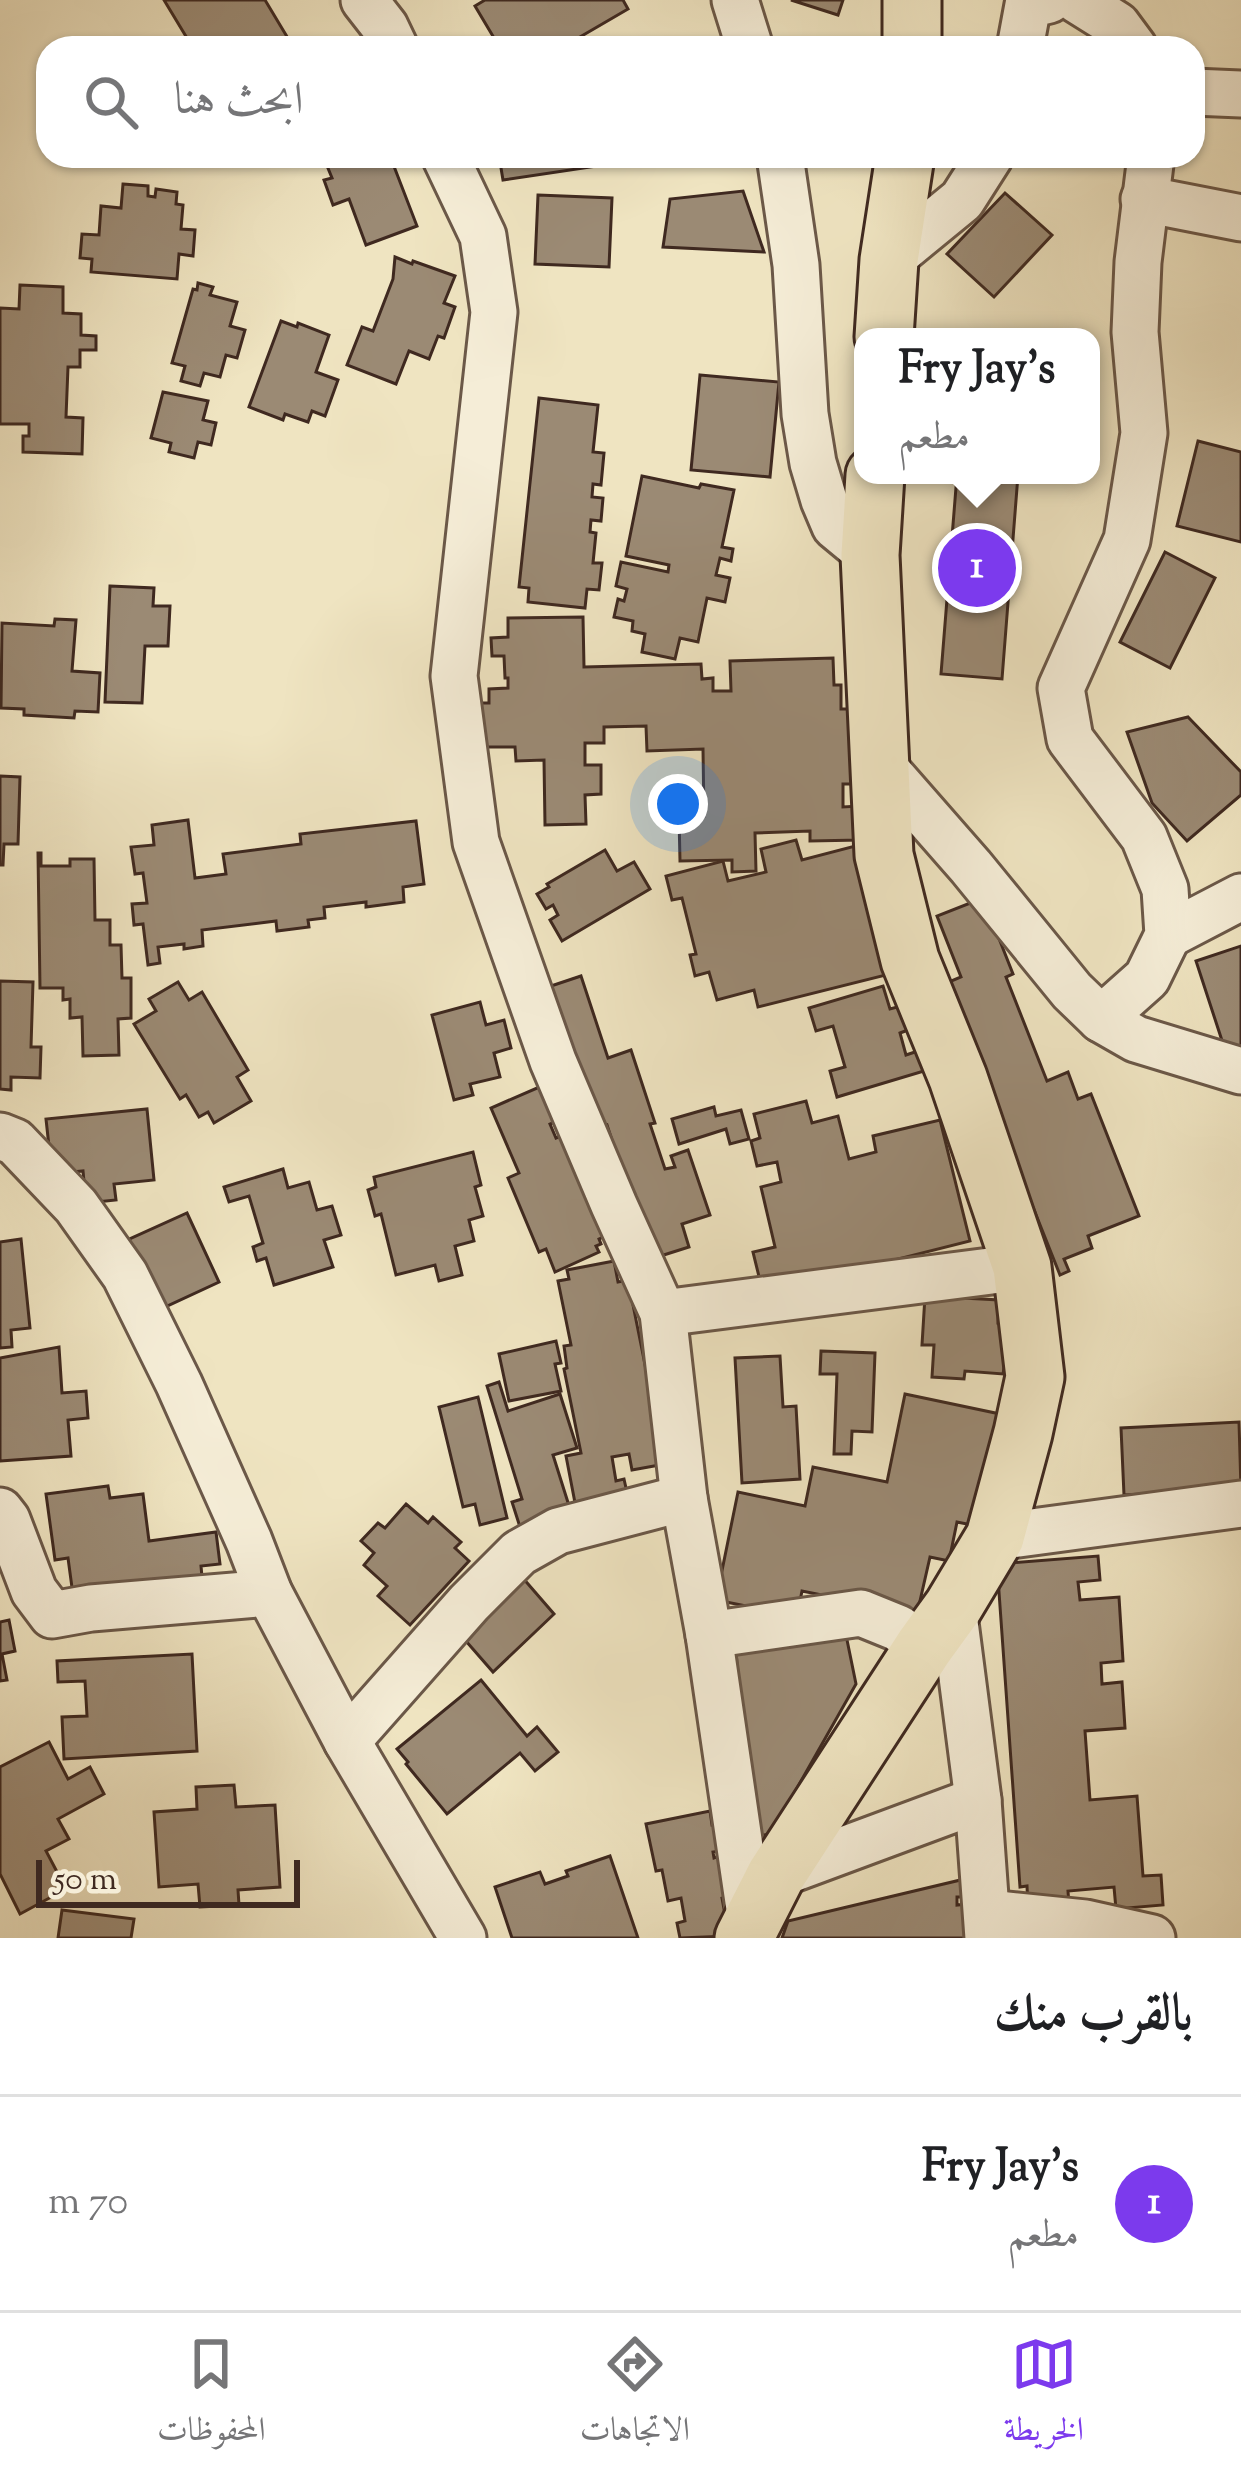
<!DOCTYPE html>
<html lang="ar">
<head>
<meta charset="utf-8">
<style>
  body { margin:0; font-family:"Sorts Mill Goudy",Amiri,serif; background:#f2f2f2; color:#202124; direction:rtl }
  .scale { position:absolute; left:36px; bottom:30px; width:264px; box-sizing:border-box; padding-left:12px; border:6px solid #3f2920; border-top:0; font-size:33px; line-height:42px; white-space:nowrap; color:#3f2920; -webkit-text-stroke:9px #f5edd7; paint-order:stroke }
  .you { position:absolute; left:678px; top:804px; width:42px; height:42px; margin:-30px; border:9px solid #fff; border-radius:50%; background:#1a73e8; box-shadow:0 0 0 18px #1a73e833 }
  .badge { display:grid; place-items:center; width:78px; height:78px; border-radius:50%; background:#7c3aed; color:#fff; font-size:39px; font-weight:700 }
  .pin { position:absolute; translate:-50% -50%; border:6px solid #fff; box-shadow:0 3px 12px #0006 }
  .popup { position:absolute; left:854px; top:328px; width:246px; height:156px; box-sizing:border-box; display:grid; place-content:center; border-radius:24px; background:#fff; filter:drop-shadow(0 3px 9px #0005); font-size:39px; white-space:nowrap; color:#757577 }
  .popup b { font-size:45px; color:#202124 }
  .popup::after { content:''; position:absolute; left:50%; top:100%; margin-left:-24px; border:24px solid transparent; border-top-color:#fff }
  .list { margin:0; padding:0; list-style:none }
  h2 { display:flex; justify-content:space-between; align-items:center; height:156px; margin:0; padding:0 48px; font-size:51px }
  h2 small { font-size:39px; font-weight:400; color:#757577 }
  .list li { display:grid; grid-template-columns:78px 1fr auto; gap:36px; align-items:center; box-sizing:border-box; height:216px; padding:0 48px; border-top:3px solid #e0e0e0 }
  .list b { display:block; font-size:45px; white-space:nowrap }
  .list p { margin:0; font-size:39px; white-space:nowrap; color:#757577 }
  .list em { font-size:39px; font-style:normal; color:#757577 }
  .icon { flex:none; width:66px; height:66px; fill:none; stroke:currentColor; stroke-width:2; stroke-linecap:round; stroke-linejoin:round }
  .map { position:relative; flex:none; width:1241px; height:1938px; overflow:hidden; direction:ltr }
  .search { position:absolute; background:#fff; box-shadow:0 3px 9px #0004; left:36px; right:36px; top:36px; height:132px; display:flex; align-items:center; gap:30px; box-sizing:border-box; padding:0 42px; border-radius:36px; color:#757577; font-size:45px }
  .sheet { height:372px; background:#fff }
  nav { display:flex; justify-content:space-around; align-items:center; box-sizing:border-box; height:168px; border-top:3px solid #e0e0e0; background:#fff; font-size:33px; color:#757577 }
  nav a { display:grid; justify-items:center; gap:6px }
  nav .on { color:#7c3aed }
  .map>svg:first-child { display:block }
</style>
</head>
<body>
<div class="map">
<svg width="1241" height="1938" viewBox="0 0 1241 1938">
  <rect width="100%" height="100%" fill="#efe4c1"/>
  <filter id="stains"><feTurbulence type="fractalNoise" baseFrequency=".00167" numOctaves="4"/><feColorMatrix values="0 0 0 0 .2 0 0 0 0 .09 0 0 0 0 .02 0 0 0 .5 -.17"/></filter>
  <radialGradient id="worn" r=".72"><stop offset=".6" stop-color="#630" stop-opacity="0"/><stop offset="1" stop-color="#630" stop-opacity=".3"/></radialGradient>
  <g fill="#9b8a74" stroke="#3f2920" stroke-width="3">
    <path d="M164 0H265L289 40 276 48H193Z"/>
    <path d="M485 0H623L628 9 561 48H500L475 6Z"/>
    <path d="M791 0H843L838 15Z"/>
    <path d="M323 156H390L417 226 366 245 349 199 333 205 324 180 332 178Z"/>
    <path d="M499 156H616L617 163 503 180Z"/>
    <path d="M123 184 148 186V196L155 197 156 189 177 192 176 204 183 205 181 229 195 230 193 256 179 254 177 279 91 272 92 259 80 258 82 234 99 235 101 206 121 208Z"/>
    <path d="M743 191 764 252 663 247 670 199Z"/>
    <path d="M1005 193 1052 235 994 297 947 254Z"/>
    <path d="M538 195 612 198 609 267 535 264Z"/>
    <path d="M395 257 412 264 413 261 455 276 444 303 455 307 444 338 438 336 429 359 409 351 396 384 347 365 362 327 373 331 393 279Z"/>
    <path d="M198 283 213 287 210 295 237 302 230 326 245 330 237 358 226 355 220 377 204 373 200 386 181 381 185 366 172 363 193 289 197 290Z"/>
    <path d="M20 285 63 287V313L81 314V335L96 336V350H80V367H68L66 417 83 418 82 454 23 452V436H29V424H0V308L19 309Z"/>
    <path d="M281 321 297 327 298 323 329 335 316 372 338 380 325 416 312 411 308 422 285 414 283 420 249 407Z"/>
    <path d="M700 375 779 382 770 477 691 470Z"/>
    <path d="M163 392 208 401 203 420 216 423 211 445 198 442 194 458 169 452 171 443 151 438Z"/>
    <path d="M539 398 598 405 593 452 604 453 601 485 593 484 592 497 603 498 601 521 591 520 590 532 596 533 593 563H602L599 590 587 589 585 608 528 602 529 588 519 587Z"/>
    <path d="M1198 441 1241 452V542L1177 526Z"/>
    <path d="M957 475H1018L1002 679 941 674Z"/>
    <path d="M642 476 699 488 701 484 734 490 722 547 733 549 731 561 720 558 716 575 730 578 725 602 707 598 698 642 680 638 675 659 642 652 645 634 632 631 633 621 614 617 618 599 624 601 627 589 616 586 621 562 668 572 669 565 626 556Z"/>
    <path d="M1165 552 1215 578 1170 668 1120 642Z"/>
    <path d="M110 586 154 588 153 606H170L168 646H145L142 703 105 702Z"/>
    <path d="M583 617 584 667 701 664 702 679 713 678V691H731L730 661 833 658 834 685H841V709H851L853 784H843V807L859 806 860 840 810 841V831L755 833 756 871 732 872V860L680 861 679 817 704 816 703 749 647 751 646 726 604 727V743H585V765H601V794L585 795 586 824 545 825 544 760 516 761 515 747H478L477 703H489V689L508 688V678H505L504 656H492L491 638 508 637V618Z"/>
    <path d="M55 619 76 620 72 671 100 673 98 712 75 711 74 718 24 715V709L1 708 2 623 54 626Z"/>
    <path d="M1188 717 1241 772V795L1187 841 1152 803 1127 732Z"/>
    <path d="M0 776 20 777 18 844H4L3 865H0Z"/>
    <path d="M188 820 195 878 226 874 223 854 301 844 300 834 416 821 424 884 403 887 404 902 366 907V902L324 907 325 918 308 920 309 927 277 931 276 921 202 930 203 946 184 949V944L158 947 160 963 148 965 143 924 134 925 132 904 147 903 143 873 135 874 131 847 154 845 152 825Z"/>
    <path d="M796 840 802 860 859 845 886 975 758 1007 754 990 717 1000 709 972 695 976 690 955 696 954 682 898 672 900 666 876 723 861 728 881 766 872 761 849Z"/>
    <path d="M605 850 617 871 634 862 650 889 562 941 550 920 558 915 553 905 546 909 537 894 549 887 547 884Z"/>
    <path d="M38 853H41V866H70V859H94L95 920H110V945H121L122 978H131V1018L118 1019 119 1055 83 1056 82 1017 70 1018V999L63 1000V988H40Z"/>
    <path d="M983 898 1013 974 1006 977 1047 1081 1068 1072 1078 1099 1091 1094 1139 1216 1088 1236 1092 1248 1064 1259 1069 1271 1060 1275 944 984 961 977 937 916Z"/>
    <path d="M1241 946V1058L1229 1062 1196 961Z"/>
    <path d="M581 976 608 1058 631 1050 655 1123 650 1124 665 1169 675 1167 671 1156 688 1150 710 1215 682 1224 689 1247 651 1259 607 1125 593 1130 579 1071 551 986Z"/>
    <path d="M0 981 33 982 31 1047H41L40 1078 11 1077V1090L0 1089Z"/>
    <path d="M178 982 189 1000 202 992 248 1070 237 1077 251 1101 214 1123 208 1112 199 1117 186 1095 180 1099 134 1024 156 1011 149 999Z"/>
    <path d="M883 986 890 1009 901 1006 908 1030 900 1033 906 1055 918 1051 924 1071 837 1097 830 1071 845 1067 833 1026 816 1031 809 1008Z"/>
    <path d="M480 1002 486 1025 504 1020 511 1048 494 1053 500 1077 470 1084 473 1095 454 1100 432 1015Z"/>
    <path d="M544 1085 560 1120 550 1124 556 1138 566 1134 610 1234 599 1239 601 1244 596 1246 599 1252 555 1272 546 1249 539 1252 508 1178 519 1173 491 1108Z"/>
    <path d="M806 1101 812 1123 838 1116 849 1159 876 1152 873 1136 940 1120 970 1241 763 1293 753 1252 775 1247 761 1187 781 1182 777 1162 757 1166 751 1141 760 1138 754 1114Z"/>
    <path d="M714 1107 716 1116 741 1110 749 1139 730 1144 726 1129 679 1144 672 1119Z"/>
    <path d="M147 1109 154 1180 114 1184 116 1200 86 1203 83 1171 52 1174 46 1119Z"/>
    <path d="M473 1152 481 1185 475 1187 483 1216 469 1220 474 1241 455 1246 462 1275 439 1281 435 1265 396 1275 381 1214 375 1216 368 1190 376 1187 374 1177Z"/>
    <path d="M283 1169 288 1188 309 1182 317 1210 332 1206 341 1235 324 1240 333 1267 274 1285 266 1258 257 1261 253 1247 263 1243 249 1196 229 1202 224 1187Z"/>
    <path d="M187 1213 219 1282 165 1307 123 1242Z"/>
    <path d="M21 1239 30 1328 11 1330 12 1347 0 1348V1242Z"/>
    <path d="M614 1261 618 1282 628 1280 665 1464 632 1470 629 1454 612 1457 616 1481 624 1479 628 1497 576 1508 566 1456 581 1453 564 1369 567 1368 564 1346 571 1345 558 1281 569 1279 567 1270Z"/>
    <path d="M925 1296 999 1300 998 1323 1010 1324 1008 1368H1004L1003 1374 965 1371 964 1379 932 1377 934 1345H922Z"/>
    <path d="M556 1341 561 1363 555 1364 561 1391 509 1401 499 1354Z"/>
    <path d="M59 1347 62 1393 86 1391 88 1418 68 1420 71 1456 0 1461V1358Z"/>
    <path d="M821 1351 875 1353 872 1432 852 1431 851 1454H834L837 1374H820Z"/>
    <path d="M780 1356 783 1407 796 1406 800 1479 742 1483 735 1358Z"/>
    <path d="M499 1382 508 1411 560 1394 577 1448 553 1455 571 1512 520 1527 512 1502 522 1499 487 1386Z"/>
    <path d="M905 1394 1000 1414 977 1526 957 1522 949 1561 930 1557 917 1614 802 1591 797 1616 716 1600 738 1492 805 1506 813 1467 887 1482Z"/>
    <path d="M478 1397 507 1518 480 1525 475 1504 463 1507 439 1407Z"/>
    <path d="M1239 1422 1241 1489 1124 1495 1121 1428Z"/>
    <path d="M108 1486 110 1498 143 1494 149 1541 216 1532 220 1564 201 1566 202 1577 73 1595 68 1558 55 1560 46 1494Z"/>
    <path d="M406 1504 428 1523 433 1517 461 1542 455 1548 469 1561 410 1625 378 1596 387 1586 364 1565 374 1553 361 1541 378 1523 385 1528Z"/>
    <path d="M1098 1556 1100 1580 1078 1582 1080 1600 1119 1597 1123 1661 1101 1663 1102 1684 1122 1682 1125 1728 1085 1731 1090 1800 1137 1796 1143 1876 1161 1875 1163 1905 1116 1909 1114 1887 1068 1891 1069 1905 1028 1908 1027 1886 1020 1887 997 1564Z"/>
    <path d="M522 1577 554 1614 493 1672 458 1632Z"/>
    <path d="M9 1620 15 1651 2 1654 7 1680 0 1681V1622Z"/>
    <path d="M846 1635 856 1684 771 1834 750 1837 736 1651Z"/>
    <path d="M192 1654 197 1751 64 1759 62 1717 87 1716 85 1681 58 1682 57 1661Z"/>
    <path d="M481 1680 527 1736 537 1727 558 1752 535 1771 520 1753 447 1814 406 1764 408 1762 397 1749Z"/>
    <path d="M49 1742 68 1779 90 1767 104 1794 58 1819 69 1839 46 1851 66 1889 20 1914 0 1874V1767Z"/>
    <path d="M234 1785 236 1807 275 1805 280 1887 238 1890 239 1905 200 1907 198 1884 159 1887 154 1812 197 1809 196 1787Z"/>
    <path d="M710 1811 712 1825 716 1824 721 1851 713 1852 714 1858 719 1856 726 1897 722 1898 729 1936 680 1938 677 1923 685 1921 681 1898 668 1901 662 1870 656 1871 646 1824Z"/>
    <path d="M610 1856 638 1938H512L495 1887 540 1872 545 1884 568 1876 566 1871Z"/>
    <path d="M969 1878 970 1897H957V1905L968 1904 969 1938H782L788 1921Z"/>
    <path d="M62 1910 134 1919 131 1938H58Z"/>
  </g>
  <g fill="none" stroke-linecap="round" stroke-linejoin="round">
    <defs>
      <g id="minor">
        <path d="M364 0 385 27 395 48"/>
        <path d="M735 0 750 48"/>
        <path d="M1077 0 1117 25 1134 48"/>
        <path d="M1020 48 1028 5 1049 0"/>
        <path d="M1193 92 1241 94"/>
        <path d="M445 156 483 236 494 312 454 676 476 842 553 1061 614 1205 663 1313 684 1498 709 1635 751 1922"/>
        <path d="M780 156 796 265 805 414 813 463 824 500 835 526 870 555"/>
        <path d="M1144 199 1241 218"/>
        <path d="M889 260 962 200 990 156"/>
        <path d="M879 762 971 867 1072 991 1101 1019 1136 1039 1241 1071"/>
        <path d="M1168 935 1241 897"/>
        <path d="M1101 1019 1147 978 1168 935 1165 889 1144 837 1070 739 1061 688 1127 540 1144 433 1135 332 1138 262 1151 156"/>
        <path d="M0 1136 15 1142 76 1206 125 1275 179 1384 249 1541 269 1593 347 1741 463 1938"/>
        <path d="M663 1313 1022 1267"/>
        <path d="M0 1511 7 1520 34 1591 52 1615 91 1608 269 1593"/>
        <path d="M995 1537 1241 1504"/>
        <path d="M953 1607 978 1800 988 1938"/>
        <path d="M709 1635 861 1613 898 1628 924 1647"/>
        <path d="M347 1741 469 1603 519 1553 558 1531 684 1498"/>
        <path d="M776 1875 978 1800"/>
        <path d="M988 1913 1085 1923 1152 1938"/>
      </g>
      <g id="major">
        <path d="M912 48V0"/>
        <path d="M884 337 889 260 905 156"/>
        <path d="M744 1938 776 1875 924 1647 953 1607 995 1537 1023 1433 1035 1377 1022 1267 958 1078 910 960 884 855 870 555 875 475"/>
      </g>
    </defs>
    <use href="#minor" stroke="#6b5848" stroke-width="51"/>
    <use href="#major" stroke="#3f2920" stroke-width="63"/>
    <use href="#minor" stroke="#f5edd7" stroke-width="45"/>
    <use href="#major" stroke="#efe4c1" stroke-width="57"/>
  </g>
  <rect width="100%" height="100%" filter="url(#stains)"/>
  <rect width="100%" height="100%" fill="url(#worn)"/>
</svg>
<div class="scale">50 m</div>
<div class="you"></div>
<div class="pin badge" style="left:977px;top:568px">1</div>
<div class="popup"><b>Fry Jay's</b>مطعم</div>
<div class="search"><svg class="icon" aria-label="search" viewBox="0 0 24 24"><circle cx="10" cy="10" r="6"/><path d="M15 15l6 6"/></svg>ابحث هنا</div>
</div>
<section class="sheet">
<h2>بالقرب منك<small></small></h2>
<ul class="list">
<li><span class="badge">1</span><div><b>Fry Jay's</b><p>مطعم</p></div><em>70 m</em></li>
</ul>
</section>
<nav>
<a class="on"><svg class="icon" aria-label="map" viewBox="0 0 24 24"><path d="M3 6l6-2 6 2 6-2v14l-6 2-6-2-6 2zM9 4v14M15 6v14"/></svg>الخريطة</a>
<a><svg class="icon" aria-label="directions" viewBox="0 0 24 24"><path d="M12 3l9 9-9 9-9-9zM9 14v-3h6M13 9l2 2-2 2"/></svg>الاتجاهات</a>
<a><svg class="icon" aria-label="saved" viewBox="0 0 24 24"><path d="M7 4h10v16l-5-4-5 4z"/></svg>المحفوظات</a>
</nav>
</body>
</html>
